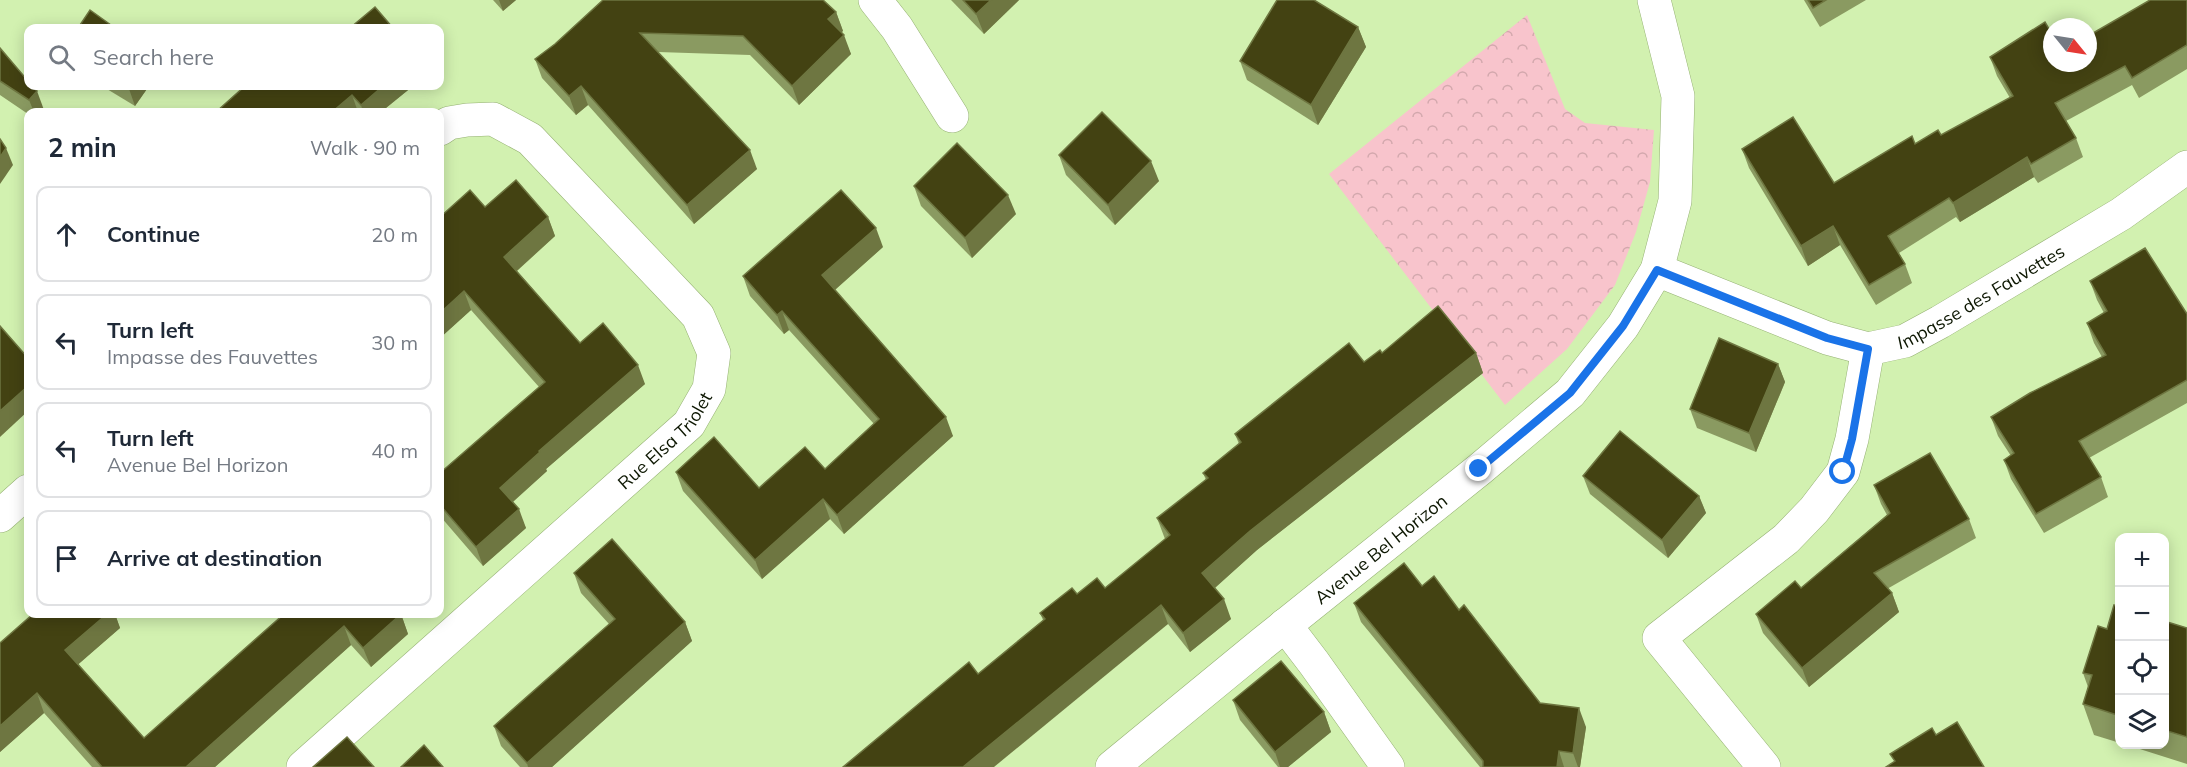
<!DOCTYPE html>
<html lang="en">
<head>
<meta charset="utf-8">
<style>
  body { margin:0; font-family:Mulish,sans-serif; background:#f6f6f7; color:#1f2937 }
  .controls { position:absolute; right:18px; bottom:18px; display:grid; overflow:hidden; border-radius:12px; box-shadow:0 3px 15px #0003 }
  .controls button { width:54px; height:54px; display:grid; place-items:center; padding:0; border:0; border-bottom:2px solid #e0e1e3; background:#fff; color:#1f2937; font:30px sans-serif }
  .compass { position:absolute; left:2043px; top:18px; width:54px; height:54px; border-radius:50%; background:#fff; box-shadow:0 3px 15px #0003; rotate:120deg }
  .stop { position:absolute; width:18px; height:18px; margin:-14px; border:4px solid #1a73e8; border-radius:50%; background:#fff }
  .stop.end { background:#1a73e8; border-color:#fff; box-shadow:0 2px 6px #0008 }
  .list { margin:0; padding:0; list-style:none }
  h2 { display:flex; justify-content:space-between; align-items:center; height:78px; margin:0; padding:0 24px; font-size:26px }
  h2 small { font-size:20px; font-weight:400; color:#747a83 }
  .list li { display:grid; grid-template-columns:39px 1fr auto; gap:18px; align-items:center; box-sizing:border-box; height:96px; margin:0 12px 12px; padding:0 12px; border:2px solid #e0e1e3; border-radius:12px }
  .list b { display:block; font-size:22px; white-space:nowrap }
  .list p { margin:0; font-size:20px; white-space:nowrap; color:#747a83 }
  .list em { font-size:20px; font-style:normal; color:#747a83 }
  .icon { flex:none; width:33px; height:33px; fill:none; stroke:currentColor; stroke-width:2; stroke-linecap:round; stroke-linejoin:round }
  .map { position:relative; flex:none; width:2187px; height:767px; overflow:hidden }
  .search { position:absolute; background:#fff; box-shadow:0 3px 15px #0003; left:24px; top:24px; width:420px; height:66px; display:flex; align-items:center; gap:15px; box-sizing:border-box; padding:0 21px; border-radius:12px; color:#747a83; font-size:22px }
  .panel { position:absolute; background:#fff; box-shadow:0 3px 15px #0003; left:24px; top:108px; width:420px; height:510px; border-radius:12px }
  .map>svg:first-child { display:block }
</style>
</head>
<body>
<div class="map">
<svg width="2187" height="767" viewBox="0 0 2187 767">
  <defs>
    <pattern id="park-crowns" width="20" height="18" patternUnits="userSpaceOnUse" patternTransform="scale(1.5)"><rect width="20" height="18" fill="#f8c4cc"/><path d="M2 6a3 3 0 1 1 6 0M12 15a3 3 0 1 1 6 0" fill="none" stroke="#d3a8ad"/></pattern>
  </defs>
  <rect width="100%" height="100%" fill="#d2f1b0"/>
  <path fill="url(#park-crowns)" d="M1527 15 1565 109 1585 123 1654 130 1650 182 1636 232 1615 285 1567 349 1505 405 1329 174Z"/>
  <g fill="none" stroke-linecap="round" stroke-linejoin="round">
    <defs>
      <g id="street">
        <path d="M875 0 897 28 952 116"/>
        <path id="s1" d="M1657 270 1827 338 1868 349 1905 341 1940 322 2121 214 2187 167"/>
        <path d="M0 516 28 491"/>
        <path d="M1285 625 1314 663 1388 767"/>
        <path id="s2" d="M303 767 689 424 709 389 714 353 698 316 530 139 493 119 467 120 449 123 440 129"/>
        <path id="s3" d="M1112 767 1263 643 1480 469 1570 393 1623 326 1657 270 1675 201 1678 96 1654 0"/>
        <path d="M1764 767 1659 638 1786 539 1814 510 1843 472 1852 439 1868 349"/>
      </g>
    </defs>
    <use href="#street" stroke="#95b173" stroke-width="34"/>
    <use href="#street" stroke="#fff" stroke-width="33"/>
  </g>
  <g fill="#8a9a61">
    <path d="M493 0H516L503 11Z"/>
    <path d="M603 0 836 12 843 31 841 32 851 54 799 105 750 55 658 52 757 169 694 224 588 105 576 115 542 78 535 59 555 44Z"/>
    <path d="M951 0H1019L984 34Z"/>
    <path d="M1804 0H1866L1820 27Z"/>
    <path d="M2187 0V69L2139 98 2132 85 2066 121 2076 138 2083 157 2038 183 2034 177 1960 222 1956 217 1899 253 1905 264 1912 283 1876 305 1840 245 1808 266 1749 168 1742 149 1834 183 1915 144 1941 135 2010 98 1997 76 1990 57 2052 63Z"/>
    <path d="M1358 27 1366 47 1318 125 1247 80 1240 61Z"/>
    <path d="M0 48 44 110 42 112H28V114L0 95Z"/>
    <path d="M102 86H149L135 106Z"/>
    <path d="M245 86H413L381 112H216Z"/>
    <path d="M1059 155 1159 181 1115 225 1066 175Z"/>
    <path d="M914 186 1016 214 972 258 921 206Z"/>
    <path d="M485 207 548 217 555 236 517 271 580 343 645 384 546 469 547 471 513 502 526 528 483 566 440 516V473L539 387 471 310 440 338Z"/>
    <path d="M883 247 835 290 953 436 844 534 830 519 762 579 683 491 676 472 759 488 825 469 874 424 789 330 784 334 750 296 743 276Z"/>
    <path d="M2090 281 2187 314V403L2089 458 2101 477 2108 497 2044 533 2011 479 2004 460 2011 456 1998 436 1991 417 2102 357 2094 343 2087 323 2104 313 2097 300Z"/>
    <path d="M1382 353H1476L1483 373 1257 550 1215 588 1231 619 1190 652 1168 624 978 674 1043 620 1040 613 1077 594 1105 588 1165 539 1157 518 1206 480 1203 473 1239 444 1235 434Z"/>
    <path d="M1778 364 1785 382 1756 452 1697 428 1690 409Z"/>
    <path d="M1583 476 1699 496 1706 513 1668 558 1590 494Z"/>
    <path d="M1874 485 1969 519 1976 538 1887 589 1892 593 1899 612 1809 687 1763 633 1756 614 1801 588 1887 515 1881 504Z"/>
    <path d="M574 573 685 622 692 641 552 767H520L501 746 494 726 609 624 581 593Z"/>
    <path d="M1422 586 1459 610 1540 703 1586 727 1580 767H1480L1361 622 1354 603Z"/>
    <path d="M2120 607V743L2094 735 2083 704 2088 687 2083 673Z"/>
    <path d="M33 614H115L120 628 78 664 144 738 284 614H401L408 634 371 667 351 645 215 767H92L44 713 0 752V643Z"/>
    <path d="M2164 621 2187 628V764L2124 744H2164Z"/>
    <path d="M1233 700 1324 712 1331 732 1288 767H1278L1240 720Z"/>
  </g>
  <g fill="#6e7641">
    <path d="M499 0H516L503 11Z"/>
    <path d="M991 0H1019L984 34 976 14Z"/>
    <path d="M836 12 843 31 835 38 828 19Z"/>
    <path d="M1358 27 1366 47 1318 125 1311 105Z"/>
    <path d="M844 35 851 54 799 105 792 86Z"/>
    <path d="M128 86H149L135 106Z"/>
    <path d="M383 86H413L381 112H363L361 105Z"/>
    <path d="M581 86 588 105 576 115 569 96Z"/>
    <path d="M37 91 44 110 42 112H34L29 100Z"/>
    <path d="M352 95 358 112H332Z"/>
    <path d="M6 148 13 165 0 184V157Z"/>
    <path d="M750 150 757 169 694 224 687 205Z"/>
    <path d="M2027 157 2034 177 1960 222 1953 203Z"/>
    <path d="M1151 161 1159 181 1115 225 1108 205Z"/>
    <path d="M1008 195 1016 214 972 258 965 238Z"/>
    <path d="M548 217 555 236 511 276 504 257Z"/>
    <path d="M1833 226 1840 245 1808 266 1801 246Z"/>
    <path d="M876 228 883 247 829 295 822 275Z"/>
    <path d="M464 291 471 310 440 338V313Z"/>
    <path d="M782 311 789 330 784 334 777 315Z"/>
    <path d="M1476 353 1483 373 1257 550 1209 593 1202 573 1250 531Z"/>
    <path d="M1778 364 1785 382 1756 452 1749 433Z"/>
    <path d="M638 365 645 384 546 469 547 471 507 507 500 488 539 451Z"/>
    <path d="M28 386V411L0 437V411Z"/>
    <path d="M946 417 953 436 844 534 837 515Z"/>
    <path d="M1699 496 1706 513 1668 558 1662 540Z"/>
    <path d="M823 499 830 519 762 579 755 560Z"/>
    <path d="M519 509 526 528 483 566 476 547Z"/>
    <path d="M1892 593 1899 612 1809 687 1802 668Z"/>
    <path d="M1224 599 1231 619 1190 652 1183 633Z"/>
    <path d="M1161 605 1168 624 994 767H963Z"/>
    <path d="M107 614H115L120 628 73 669 65 650Z"/>
    <path d="M401 614 408 634 371 667 363 648Z"/>
    <path d="M685 622 692 641 552 767H528L527 763Z"/>
    <path d="M344 626 351 645 215 767H186Z"/>
    <path d="M37 693 44 713 0 752V726Z"/>
    <path d="M1579 708 1586 727 1580 767H1578L1573 753Z"/>
    <path d="M1324 712 1331 732 1288 767H1280L1275 752Z"/>
    <path d="M1559 751 1564 767H1557Z"/>
  </g>
  <g fill="#434212" stroke="#6e7641" stroke-width="1.5">
    <path d="M603 0H823L836 12 828 19 844 35 792 86 743 36 640 33 750 150 687 205 581 86 569 96 535 59 555 44Z"/>
    <path d="M963 0H991L976 14Z"/>
    <path d="M1277 0H1314L1358 27 1311 105 1240 61Z"/>
    <path d="M1808 0H1826L1813 8Z"/>
    <path d="M2150 0H2187V45L2132 78 2125 66 2055 103 2076 138 2031 164 2027 157 1953 203 1949 198 1888 236 1905 264 1869 285 1833 226 1801 246 1742 149 1793 117 1834 183 1912 136 1915 144 1938 130 1941 135 2013 96 1990 57 2045 22 2052 34V63H2088V36Z"/>
    <path d="M375 7 393 28H350Z"/>
    <path d="M90 10 115 28H78Z"/>
    <path d="M0 48 28 81V86H32L37 91 29 100 0 81Z"/>
    <path d="M245 86H383L361 105 352 95 332 112H216Z"/>
    <path d="M1102 112 1151 161 1108 205 1059 155Z"/>
    <path d="M0 139 6 148 0 157Z"/>
    <path d="M957 143 1008 195 965 238 914 186Z"/>
    <path d="M516 180 548 217 504 257 580 343 603 323 638 365 539 451 540 452 500 488 519 509 476 547 440 505V473L545 382 464 291 440 313V217L470 190 485 207Z"/>
    <path d="M841 190 876 228 822 275 946 417 837 515 823 499 755 560 676 472 714 437 759 488 805 447 825 469 879 419 782 311 777 315 743 276Z"/>
    <path d="M2145 248 2187 314V380L2079 441 2101 477 2036 514 2004 460 2014 453 1991 417 2030 393 2106 355 2087 323 2107 311 2090 281Z"/>
    <path d="M1438 306 1476 353 1250 531 1202 573 1224 599 1183 633 1161 605 963 767H843L969 662 978 674 1045 619 1040 613 1072 588 1077 594 1097 578 1105 588 1170 535 1157 518 1208 478 1203 473 1241 442 1235 434 1349 343 1364 362 1380 350 1382 353Z"/>
    <path d="M0 326 28 358V386L0 411Z"/>
    <path d="M1719 338 1778 364 1749 433 1690 409Z"/>
    <path d="M1620 431 1699 496 1662 540 1583 476Z"/>
    <path d="M1930 453 1969 519 1874 573 1892 593 1802 668 1756 614 1795 581 1801 588 1890 513 1874 485Z"/>
    <path d="M612 539 685 622 527 763 494 726 615 619 574 573Z"/>
    <path d="M1404 563 1422 586 1434 576 1459 610 1464 605 1540 703 1579 708 1573 753 1559 751 1557 767H1483V761L1354 603Z"/>
    <path d="M2114 605 2120 607V716L2083 704 2092 675 2083 673 2098 626 2107 629Z"/>
    <path d="M33 614H107L65 650 144 738 284 614H401L363 648 344 626 186 767H102L37 693 0 726V643Z"/>
    <path d="M2164 621 2187 628V737L2164 730Z"/>
    <path d="M1281 661 1324 712 1275 752 1233 700Z"/>
    <path d="M1957 722 1984 767H1886L1895 761 1890 754 1932 728 1936 735Z"/>
    <path d="M347 737 374 767H313Z"/>
    <path d="M424 745 443 767H401Z"/>
  </g>
  <g fill="none" stroke-linecap="round" stroke-linejoin="round">
    <path stroke="#1a73e8" stroke-width="8" d="M1479 469 1570 393 1623 326 1657 270 1827 338 1868 349 1852 439 1843 472"/>
  </g>
  <g text-anchor="middle" dominant-baseline="central" stroke-width="6" stroke-linejoin="round" paint-order="stroke">
    <g font-size="18" fill="#0c1601" stroke="#fff">
      <text stroke="none"><textPath href="#s1" startOffset="351">Impasse des Fauvettes</textPath></text>
      <text stroke="none"><textPath href="#s2" startOffset="488">Rue Elsa Triolet</textPath></text>
      <text stroke="none"><textPath href="#s3" startOffset="346">Avenue Bel Horizon</textPath></text>
    </g>
  </g>
</svg>
<div class="controls">
<button>+</button>
<button>−</button>
<button><svg class="icon" aria-label="locate" viewBox="0 0 24 24"><circle cx="12" cy="12" r="6"/><path d="M12 2v4M12 18v4M2 12h4M18 12h4"/></svg></button>
<button><svg class="icon" aria-label="layers" viewBox="0 0 24 24"><path d="M12 4l9 5-9 5-9-5zM3 14l9 5 9-5"/></svg></button>
</div>
<svg class="compass" viewBox="-18 -18 36 36"><path d="M0-13l5 13h-10z" fill="#e53935"/><path d="M0 13l5-13h-10z" fill="#747a83"/></svg>
<div class="stop" style="left:1843px;top:472px"></div>
<div class="stop end" style="left:1479px;top:469px"></div>
<div class="search"><svg class="icon" aria-label="search" viewBox="0 0 24 24"><circle cx="10" cy="10" r="6"/><path d="M15 15l6 6"/></svg>Search here</div>
<section class="panel">
<h2>2 min<small>Walk · 90 m</small></h2>
<ul class="list">
<li><svg class="icon" aria-label="ahead" viewBox="0 0 24 24"><path d="M12 20V5M6 11l6-6 6 6"/></svg><div><b>Continue</b></div><em>20 m</em></li>
<li><svg class="icon" aria-label="left" viewBox="0 0 24 24"><path d="M17 20v-9H6M10 6l-5 5 5 5"/></svg><div><b>Turn left</b><p>Impasse des Fauvettes</p></div><em>30 m</em></li>
<li><svg class="icon" aria-label="left" viewBox="0 0 24 24"><path d="M17 20v-9H6M10 6l-5 5 5 5"/></svg><div><b>Turn left</b><p>Avenue Bel Horizon</p></div><em>40 m</em></li>
<li><svg class="icon" aria-label="arrive" viewBox="0 0 24 24"><path d="M6 21V4h12l-3 4 3 4H6"/></svg><div><b>Arrive at destination</b></div></li>
</ul>
</section>
</div>
</body>
</html>
